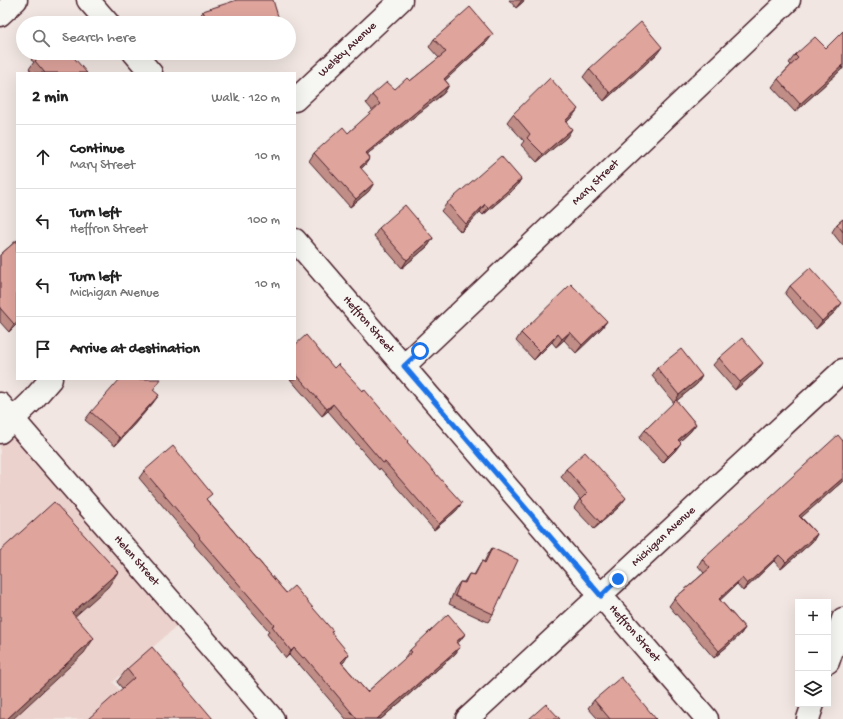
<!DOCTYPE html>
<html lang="en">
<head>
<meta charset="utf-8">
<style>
  body { margin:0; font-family:"Gochi Hand",sans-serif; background:#f2f2f2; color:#222 }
  .controls { position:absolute; right:12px; bottom:12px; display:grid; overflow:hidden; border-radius:0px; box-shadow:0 4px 16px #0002 }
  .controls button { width:36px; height:36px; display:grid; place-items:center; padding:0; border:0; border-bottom:1px solid #e0e0e0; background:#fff; color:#222; font:20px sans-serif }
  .stop { position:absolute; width:12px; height:12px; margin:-9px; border:3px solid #1a73e8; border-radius:50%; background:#fff }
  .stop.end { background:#1a73e8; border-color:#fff; box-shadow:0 1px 4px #0008 }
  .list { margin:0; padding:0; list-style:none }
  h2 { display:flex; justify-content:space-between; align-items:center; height:52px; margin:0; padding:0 16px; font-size:17px }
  h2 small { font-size:13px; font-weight:400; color:#767676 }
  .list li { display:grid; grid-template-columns:26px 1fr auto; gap:12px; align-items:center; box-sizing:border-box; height:64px; padding:0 16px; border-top:1px solid #e0e0e0 }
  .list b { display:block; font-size:15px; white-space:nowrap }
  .list p { margin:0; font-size:13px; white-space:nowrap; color:#767676 }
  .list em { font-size:13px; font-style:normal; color:#767676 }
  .icon { flex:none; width:22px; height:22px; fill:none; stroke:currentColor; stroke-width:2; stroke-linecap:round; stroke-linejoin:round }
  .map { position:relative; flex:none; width:843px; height:719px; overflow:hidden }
  .search { position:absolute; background:#fff; box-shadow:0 4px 16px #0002; left:16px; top:16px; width:280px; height:44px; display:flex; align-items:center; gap:10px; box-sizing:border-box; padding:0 14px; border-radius:22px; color:#767676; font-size:15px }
  .panel { position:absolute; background:#fff; box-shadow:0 4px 16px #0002; left:16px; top:72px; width:280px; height:308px; border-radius:0px }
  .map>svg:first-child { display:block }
</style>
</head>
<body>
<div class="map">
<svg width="843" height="719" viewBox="0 0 843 719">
  <rect width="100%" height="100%" fill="#f1e6e1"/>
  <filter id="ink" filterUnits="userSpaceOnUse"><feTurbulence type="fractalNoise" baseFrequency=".025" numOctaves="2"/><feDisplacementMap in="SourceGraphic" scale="8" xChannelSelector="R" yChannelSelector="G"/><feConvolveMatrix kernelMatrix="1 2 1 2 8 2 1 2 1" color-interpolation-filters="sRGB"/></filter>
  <g filter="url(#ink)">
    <path fill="#ecd2cd" d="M0 418 177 626 113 682 144 719H0Z"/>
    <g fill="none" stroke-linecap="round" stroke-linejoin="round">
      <defs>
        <g id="minor">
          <path d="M88 0 108 23"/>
          <path d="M0 15 16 0"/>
          <path d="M134 53 151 73"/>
          <path d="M295 100 401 0"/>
          <path d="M295 240 707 719"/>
          <path d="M404 366 789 0"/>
          <path d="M0 404 273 719"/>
          <path d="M0 432 31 402 51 379"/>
          <path d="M828 662 843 619"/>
          <path d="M467 719 843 370"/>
          <path d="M808 719 813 704"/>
        </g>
      </defs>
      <use href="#minor" stroke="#4a1f2b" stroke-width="25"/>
      <use href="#minor" stroke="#f6f6f2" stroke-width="22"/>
    </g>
    <g fill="#c08e87" stroke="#4a1f2b">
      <path d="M509 0H525L516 8Z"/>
      <path d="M203 11 280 23H199L198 19Z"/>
      <path d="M843 31V69H842L795 112 772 87 778 79 791 65 789 63 795 55 826 48Z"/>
      <path d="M434 39 487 42 445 80 449 85 444 93 367 154 365 165 361 169 369 191 350 207 309 161 314 153 348 133 373 111 366 103 372 95 395 89 410 81 439 58 429 47Z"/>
      <path d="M36 53H37L87 73H33L29 69 34 62 31 60Z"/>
      <path d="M210 53H228L212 58Z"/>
      <path d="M657 54 604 101 583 77 589 69Z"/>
      <path d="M513 114 572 117 566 123 567 137 537 162 521 145 524 141 507 122Z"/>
      <path d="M521 179 516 187 483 215 480 212 461 232 441 211 447 203Z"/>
      <path d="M843 219V246L832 232 837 224Z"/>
      <path d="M379 228 433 238 428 246 402 268 374 236Z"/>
      <path d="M17 240V324L9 332 0 322V255Z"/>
      <path d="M790 286 836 311 816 329 785 294Z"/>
      <path d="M607 321 601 329 576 353 564 340 556 347 552 342 534 360 516 341 521 333Z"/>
      <path d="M295 345 334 368 407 443 457 510 434 530 380 468 379 470 328 411 322 416 290 379H295Z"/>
      <path d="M719 358 757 371 735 390 713 365Z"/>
      <path d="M657 368 702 376 697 384 676 401 696 424 690 432 679 442 675 451 663 463 639 438 645 430 674 403 652 376Z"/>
      <path d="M153 390V403L115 446 85 420 91 412Z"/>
      <path d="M843 441V481L801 517 817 534 813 541 781 569 774 561 743 591 737 584 720 600 745 628 740 635 714 658 669 606 674 599 704 573 698 566 702 559Z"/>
      <path d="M566 469 620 506 594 529 574 508 580 499 561 477Z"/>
      <path d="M144 471 207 500 286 593 333 631 331 633 344 662 342 663 367 692 406 658 405 657 410 650 465 634 459 642 457 644 460 647 455 654 381 719H346L299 664 298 665 289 655 286 658 267 634 269 631 194 545 195 544 139 478Z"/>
      <path d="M492 548 493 614 488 622 449 604 455 589 460 582H464L469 574 474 575 482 561 484 562 487 556Z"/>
      <path d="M127 669 213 719 122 688 117 682Z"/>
      <path d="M594 700 656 719H598L588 708Z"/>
    </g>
    <g fill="#9c746e" stroke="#4a1f2b">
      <path d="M522 0H525L516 8Z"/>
      <path d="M493 34 487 42 438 87 444 79Z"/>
      <path d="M662 47 657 54 604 101 610 93Z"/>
      <path d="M216 53H228L212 58Z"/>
      <path d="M843 65 842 69 795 112 800 104Z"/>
      <path d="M449 85 444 93 360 160 366 153Z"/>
      <path d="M578 109 572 117 559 129 565 121Z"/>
      <path d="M572 129 567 137 537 162 543 154Z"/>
      <path d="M370 158 365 165 354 175 360 167Z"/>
      <path d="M521 179 516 187 483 215 488 208Z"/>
      <path d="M374 183 369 191 350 207 356 199Z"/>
      <path d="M485 204 480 212 461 232 466 224Z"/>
      <path d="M433 238 428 246 402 268 407 260Z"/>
      <path d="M842 303 836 311 816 329 822 321Z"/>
      <path d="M17 321V324L9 332 14 324Z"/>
      <path d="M607 321 601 329 576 353 582 345Z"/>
      <path d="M570 332 564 340 556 347 562 339Z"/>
      <path d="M558 334 552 342 534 360 540 352Z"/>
      <path d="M763 363 757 371 735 390 740 382Z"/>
      <path d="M702 376 697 384 674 403 679 395Z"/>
      <path d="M159 395 153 403 115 446 120 438Z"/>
      <path d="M333 404 328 411 322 416 327 409Z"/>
      <path d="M696 424 690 432 672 448 678 440Z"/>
      <path d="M681 443 675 451 663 463 668 456Z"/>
      <path d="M843 478V481L795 523 799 516Z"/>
      <path d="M626 498 620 506 594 529 600 522Z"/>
      <path d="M462 503 457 510 434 530 439 524Z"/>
      <path d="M817 534 813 541 781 569 786 562Z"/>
      <path d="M779 555 774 561 743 591 747 584Z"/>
      <path d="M118 572 108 587 62 628 72 613Z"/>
      <path d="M742 578 737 584 714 606 719 599Z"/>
      <path d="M745 628 740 635 714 658 719 651Z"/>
      <path d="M465 634 459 642 450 650 456 642Z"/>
      <path d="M94 638 84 653 13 719H7Z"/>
      <path d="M460 647 455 654 381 719H377Z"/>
      <path d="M294 648 289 655 286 658 291 651Z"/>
      <path d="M349 654 344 662 335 669 341 662Z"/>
    </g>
    <g fill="#dfa59d" stroke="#4a1f2b">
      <path d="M237 0H273L280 23H208L203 11Z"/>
      <path d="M470 7 493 34 444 79 449 85 366 153 370 158 360 167 374 183 356 199 314 153 343 127 348 133 380 104 372 95 387 82 395 89 407 78 410 81 446 52 434 39Z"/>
      <path d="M641 22 662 47 610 93 589 69Z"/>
      <path d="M843 31V65L800 104 778 79 798 58 795 55 815 37 826 48Z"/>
      <path d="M37 53H70L87 73H45L35 61 41 56Z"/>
      <path d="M550 78 578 109 565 121 572 129 543 154 527 138 530 134 513 114Z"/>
      <path d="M501 156 521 179 488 208 485 204 466 224 447 203Z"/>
      <path d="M405 205 433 238 407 260 379 228Z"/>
      <path d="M843 219V232L837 224Z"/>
      <path d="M17 240V321L14 324 0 308V255Z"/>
      <path d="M810 268 842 303 822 321 790 286Z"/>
      <path d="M571 284 607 321 582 345 570 332 562 339 558 334 540 352 521 333Z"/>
      <path d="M306 335 334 368 338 364 363 391 364 389 408 441 407 442 462 503 439 524 385 462 383 463 333 404 327 409 295 373V345Z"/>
      <path d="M742 338 763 363 740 382 719 358Z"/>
      <path d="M681 349 702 376 679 395 657 368Z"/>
      <path d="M120 379H161L153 390 159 395 120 438 91 412Z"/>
      <path d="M676 400 696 424 678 440 681 443 668 456 645 430Z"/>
      <path d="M838 435 843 441V478L799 516 817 534 786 562 779 555 747 584 742 578 719 599 745 628 719 651 674 599 710 568 702 559Z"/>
      <path d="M173 446 212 494 206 499 286 593 294 586 333 631 331 632 349 654 341 662 367 692 412 652 410 650 448 614 465 634 456 642 460 647 377 719H357L305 657 303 658 294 648 291 651 272 626 274 625 199 538 200 537 144 471Z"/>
      <path d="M585 452 626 498 600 522 580 500 587 493 566 469Z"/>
      <path d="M54 502 118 572 72 613 94 638 7 719H0V551Z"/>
      <path d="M492 548 518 560 493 614 455 596 460 582 465 583 469 574 475 575 482 561 485 563Z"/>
      <path d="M152 647 213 719H88L134 678 127 669Z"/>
      <path d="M621 677 656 719H610L594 700Z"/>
      <path d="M546 704 560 719H529Z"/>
    </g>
  </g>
  <g fill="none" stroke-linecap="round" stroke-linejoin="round" filter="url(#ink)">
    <path stroke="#1a73e8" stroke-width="5" d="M420 351 404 366 601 596 618 579"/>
  </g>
  <g text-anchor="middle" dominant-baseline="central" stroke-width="3" stroke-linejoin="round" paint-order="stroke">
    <g font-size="12" fill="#4a1f2b" stroke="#f6f6f2">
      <text transform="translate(348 50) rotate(-43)">Welsby Avenue</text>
      <text transform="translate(596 183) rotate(-44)">Mary Street</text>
      <text transform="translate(368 325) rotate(49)">Heffron Street</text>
      <text transform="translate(664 537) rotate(-43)">Michigan Avenue</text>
      <text transform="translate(136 561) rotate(49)">Helen Street</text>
      <text transform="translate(634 634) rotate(49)">Heffron Street</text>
    </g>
  </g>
</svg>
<div class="controls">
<button>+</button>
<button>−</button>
<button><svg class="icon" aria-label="layers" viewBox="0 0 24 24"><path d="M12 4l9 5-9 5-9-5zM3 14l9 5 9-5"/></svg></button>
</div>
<div class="stop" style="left:420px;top:351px"></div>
<div class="stop end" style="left:618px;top:579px"></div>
<div class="search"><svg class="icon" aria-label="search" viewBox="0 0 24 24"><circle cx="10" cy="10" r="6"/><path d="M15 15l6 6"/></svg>Search here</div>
<section class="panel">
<h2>2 min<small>Walk · 120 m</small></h2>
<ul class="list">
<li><svg class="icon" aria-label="ahead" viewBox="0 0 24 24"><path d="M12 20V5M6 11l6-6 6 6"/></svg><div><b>Continue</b><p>Mary Street</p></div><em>10 m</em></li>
<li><svg class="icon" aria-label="left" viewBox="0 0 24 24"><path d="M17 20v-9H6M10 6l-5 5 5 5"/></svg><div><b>Turn left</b><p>Heffron Street</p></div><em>100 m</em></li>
<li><svg class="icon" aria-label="left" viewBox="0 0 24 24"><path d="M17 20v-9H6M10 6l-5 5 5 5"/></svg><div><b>Turn left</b><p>Michigan Avenue</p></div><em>10 m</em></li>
<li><svg class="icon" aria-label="arrive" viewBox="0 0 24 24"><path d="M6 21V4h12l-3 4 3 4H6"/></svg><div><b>Arrive at destination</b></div></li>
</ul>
</section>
</div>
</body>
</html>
